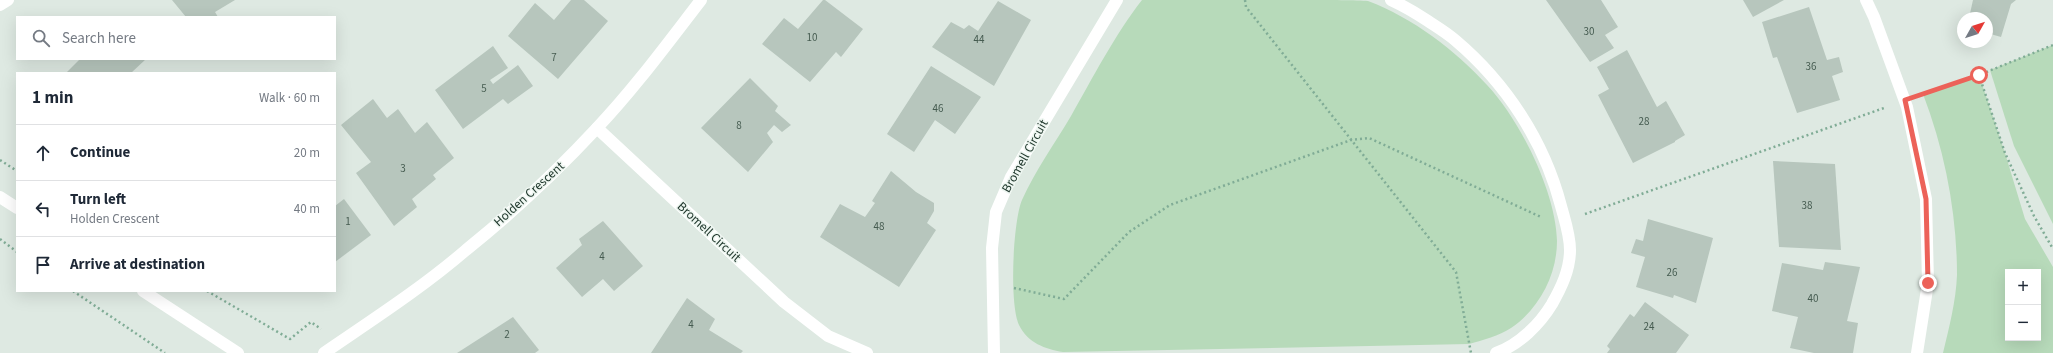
<!DOCTYPE html>
<html lang="en">
<head>
<meta charset="utf-8">
<style>
  body { margin:0; font-family:"Source Sans 3",sans-serif; background:#f2f2f3; color:#1f2937 }
  .controls { position:absolute; right:12px; bottom:12px; display:grid; overflow:hidden; border-radius:0px; box-shadow:0 4px 16px #0002 }
  .controls button { width:36px; height:36px; display:grid; place-items:center; padding:0; border:0; border-bottom:1px solid #e0e1e3; background:#fff; color:#1f2937; font:20px sans-serif }
  .compass { position:absolute; left:1957px; top:12px; width:36px; height:36px; border-radius:50%; background:#fff; box-shadow:0 4px 16px #0002; rotate:51deg }
  .stop { position:absolute; width:12px; height:12px; margin:-9px; border:3px solid #ec6259; border-radius:50%; background:#fff }
  .stop.end { background:#ec6259; border-color:#fff; box-shadow:0 1px 4px #0008 }
  .list { margin:0; padding:0; list-style:none }
  h2 { display:flex; justify-content:space-between; align-items:center; height:52px; margin:0; padding:0 16px; font-size:17px }
  h2 small { font-size:13px; font-weight:400; color:#747a83 }
  .list li { display:grid; grid-template-columns:26px 1fr auto; gap:12px; align-items:center; box-sizing:border-box; height:56px; padding:0 16px; border-top:1px solid #e0e1e3 }
  .list b { display:block; font-size:15px; white-space:nowrap }
  .list p { margin:0; font-size:13px; white-space:nowrap; color:#747a83 }
  .list em { font-size:13px; font-style:normal; color:#747a83 }
  .icon { flex:none; width:22px; height:22px; fill:none; stroke:currentColor; stroke-width:2; stroke-linecap:round; stroke-linejoin:round }
  .map { position:relative; flex:none; width:2053px; height:353px; overflow:hidden }
  .search { position:absolute; background:#fff; box-shadow:0 4px 16px #0002; left:16px; top:16px; width:320px; height:44px; display:flex; align-items:center; gap:10px; box-sizing:border-box; padding:0 14px; border-radius:0px; color:#747a83; font-size:15px }
  .panel { position:absolute; background:#fff; box-shadow:0 4px 16px #0002; left:16px; top:72px; width:320px; height:220px; border-radius:0px }
  .map>svg:first-child { display:block }
</style>
</head>
<body>
<div class="map">
<svg width="2053" height="353" viewBox="0 0 2053 353">
  <rect width="100%" height="100%" fill="#dee9e2"/>
  <g fill="#b7daba" fill-rule="evenodd">
    <path d="M1142 0C1199 0 1256 0 1313 0 1325 0 1358 0 1368 1 1413 18 1455 50 1487 85 1520 120 1556 192 1557 241 1557 275 1539 309 1511 328 1499 336 1483 340 1469 344L1063 352C1045 349 1028 343 1019 325 1009 304 1013 221 1022 200 1035 171 1055 143 1071 116 1092 79 1116 33 1142 0Z"/>
    <path d="M2053 45V224L2014 146 1990 70Z"/>
    <path d="M1979 75 2005 153 2025 219 2053 267V353H1943C1949 328 1956 301 1957 275 1957 214 1945 151 1923 94ZM2008 272H2038V338H2008Z"/>
  </g>
  <g fill="#b7c6bd">
    <path d="M172 0H235L215 12 218 17H186Z"/>
    <path d="M571 0H584L608 21 558 79 508 36 535 3 554 20Z"/>
    <path d="M823 0H825L863 29 841 57 836 52 810 82 762 44 784 18 798 29Z"/>
    <path d="M1546 0H1601L1618 27 1605 35 1614 48 1590 62Z"/>
    <path d="M1743 0H1784L1753 17Z"/>
    <path d="M1973 0H2016L2011 4 2001 37 1987 33V18H1969Z"/>
    <path d="M998 1 1031 20 994 86 932 47 951 22 964 29 969 25 978 31Z"/>
    <path d="M1809 7 1827 60 1839 57 1843 72 1832 76 1840 100 1797 113 1777 57 1773 58 1762 22Z"/>
    <path d="M493 46 508 68 490 80 493 84 518 65 533 86 508 104 503 99 463 129 435 90Z"/>
    <path d="M1627 50 1657 107 1666 101 1685 135 1675 141V142L1633 163 1598 95 1609 89 1597 67Z"/>
    <path d="M80 59H146L131 73H66Z"/>
    <path d="M931 66 981 97 955 134 935 120 914 152 887 134Z"/>
    <path d="M750 78 778 106 775 111 791 125 782 132 774 125 767 133 773 142 748 172 701 128Z"/>
    <path d="M373 99 387 118 398 109 415 133 427 122 454 158 433 175 436 179 412 199 417 207 394 226 356 173 371 162 341 125Z"/>
    <path d="M1773 161 1835 164 1841 250 1779 247Z"/>
    <path d="M891 171 916 192 934 203V211L927 223 936 230 899 287 820 237 840 204 865 217 875 203 872 201Z"/>
    <path d="M344 199 371 235 335 262V206Z"/>
    <path d="M1648 219 1713 238 1696 303 1674 295 1673 298 1636 287 1645 257 1631 253 1636 239 1643 241Z"/>
    <path d="M603 221 643 266 614 291 603 279 582 297 556 268 582 245 579 239Z"/>
    <path d="M1825 262 1860 267 1847 321 1858 323 1853 353H1814L1790 348 1798 317 1772 311 1782 263 1823 270Z"/>
    <path d="M687 298 715 319 709 330 743 351 741 353H651Z"/>
    <path d="M1645 302 1689 335 1676 353H1607L1610 349 1607 346 1630 314 1634 317Z"/>
    <path d="M513 317 539 350 535 353H457Z"/>
  </g>
  <g fill="none" stroke-linecap="round" stroke-linejoin="round">
    <g stroke="#80ac96" stroke-width="2.5" stroke-dasharray="2 3" stroke-linecap="butt">
      <path d="M1245 0 1246 7 1456 272 1471 353"/>
      <path d="M1979 75 2005 153 2034 216 2053 249"/>
      <path d="M1925 94 1979 75 2053 45"/>
      <path d="M0 160 17 171"/>
      <path d="M1585 214 1884 108"/>
      <path d="M0 239 17 252"/>
      <path d="M1014 288 1064 299 1129 232 1170 205 1351 140 1369 138 1541 217"/>
      <path d="M73 291 165 353"/>
      <path d="M207 291 290 339 311 322 321 329"/>
    </g>
    <g stroke="#fff" stroke-width="12">
      <path d="M1391 0C1404 6 1416 13 1428 21 1437 27 1447 33 1455 40 1506 83 1544 141 1561 206 1565 221 1570 235 1570 250 1570 270 1561 288 1552 304 1540 324 1519 345 1496 353"/>
      <path d="M1866 0 1874 17 1907 107 1926 199 1928 283 1917 353"/>
      <path d="M0 5 8 0"/>
      <path d="M597 128 784 302 828 336 867 353"/>
      <path d="M0 197 17 208"/>
      <path d="M143 291 238 353"/>
      <path d="M324 353C372 320 422 288 466 250 512 213 556 172 596 129 634 89 667 44 701 0"/>
      <path d="M994 353 992 248 996 212 1011 177 1117 0"/>
    </g>
  </g>
  <g fill="none" stroke-linecap="round" stroke-linejoin="round">
    <path stroke="#ec6259" stroke-width="5" d="M1928 283 1926 199 1905 100 1979 75"/>
  </g>
  <g text-anchor="middle" dominant-baseline="central" stroke-width="3" stroke-linejoin="round" paint-order="stroke">
    <g font-size="11" fill="#465c51">
      <text x="1589" y="31">30</text>
      <text x="812" y="37">10</text>
      <text x="979" y="39">44</text>
      <text x="554" y="57">7</text>
      <text x="1811" y="66">36</text>
      <text x="484" y="88">5</text>
      <text x="938" y="108">46</text>
      <text x="1644" y="121">28</text>
      <text x="739" y="125">8</text>
      <text x="403" y="168">3</text>
      <text x="1807" y="205">38</text>
      <text x="348" y="221">1</text>
      <text x="879" y="226">48</text>
      <text x="602" y="256">4</text>
      <text x="1672" y="272">26</text>
      <text x="1813" y="298">40</text>
      <text x="691" y="324">4</text>
      <text x="1649" y="326">24</text>
      <text x="507" y="334">2</text>
    </g>
    <g font-size="13" fill="#20382d" stroke="#eef6f1">
      <text transform="translate(1025 156) rotate(-61)">Bromell Circuit</text>
      <text transform="translate(529 194) rotate(-42)">Holden Crescent</text>
      <text transform="translate(709 232) rotate(43)">Bromell Circuit</text>
    </g>
  </g>
</svg>
<div class="controls">
<button>+</button>
<button>−</button>
</div>
<svg class="compass" viewBox="-18 -18 36 36"><path d="M0-13l5 13h-10z" fill="#e53935"/><path d="M0 13l5-13h-10z" fill="#747a83"/></svg>
<div class="stop" style="left:1979px;top:75px"></div>
<div class="stop end" style="left:1928px;top:283px"></div>
<div class="search"><svg class="icon" aria-label="search" viewBox="0 0 24 24"><circle cx="10" cy="10" r="6"/><path d="M15 15l6 6"/></svg>Search here</div>
<section class="panel">
<h2>1 min<small>Walk · 60 m</small></h2>
<ul class="list">
<li><svg class="icon" aria-label="ahead" viewBox="0 0 24 24"><path d="M12 20V5M6 11l6-6 6 6"/></svg><div><b>Continue</b></div><em>20 m</em></li>
<li><svg class="icon" aria-label="left" viewBox="0 0 24 24"><path d="M17 20v-9H6M10 6l-5 5 5 5"/></svg><div><b>Turn left</b><p>Holden Crescent</p></div><em>40 m</em></li>
<li><svg class="icon" aria-label="arrive" viewBox="0 0 24 24"><path d="M6 21V4h12l-3 4 3 4H6"/></svg><div><b>Arrive at destination</b></div></li>
</ul>
</section>
</div>
</body>
</html>
